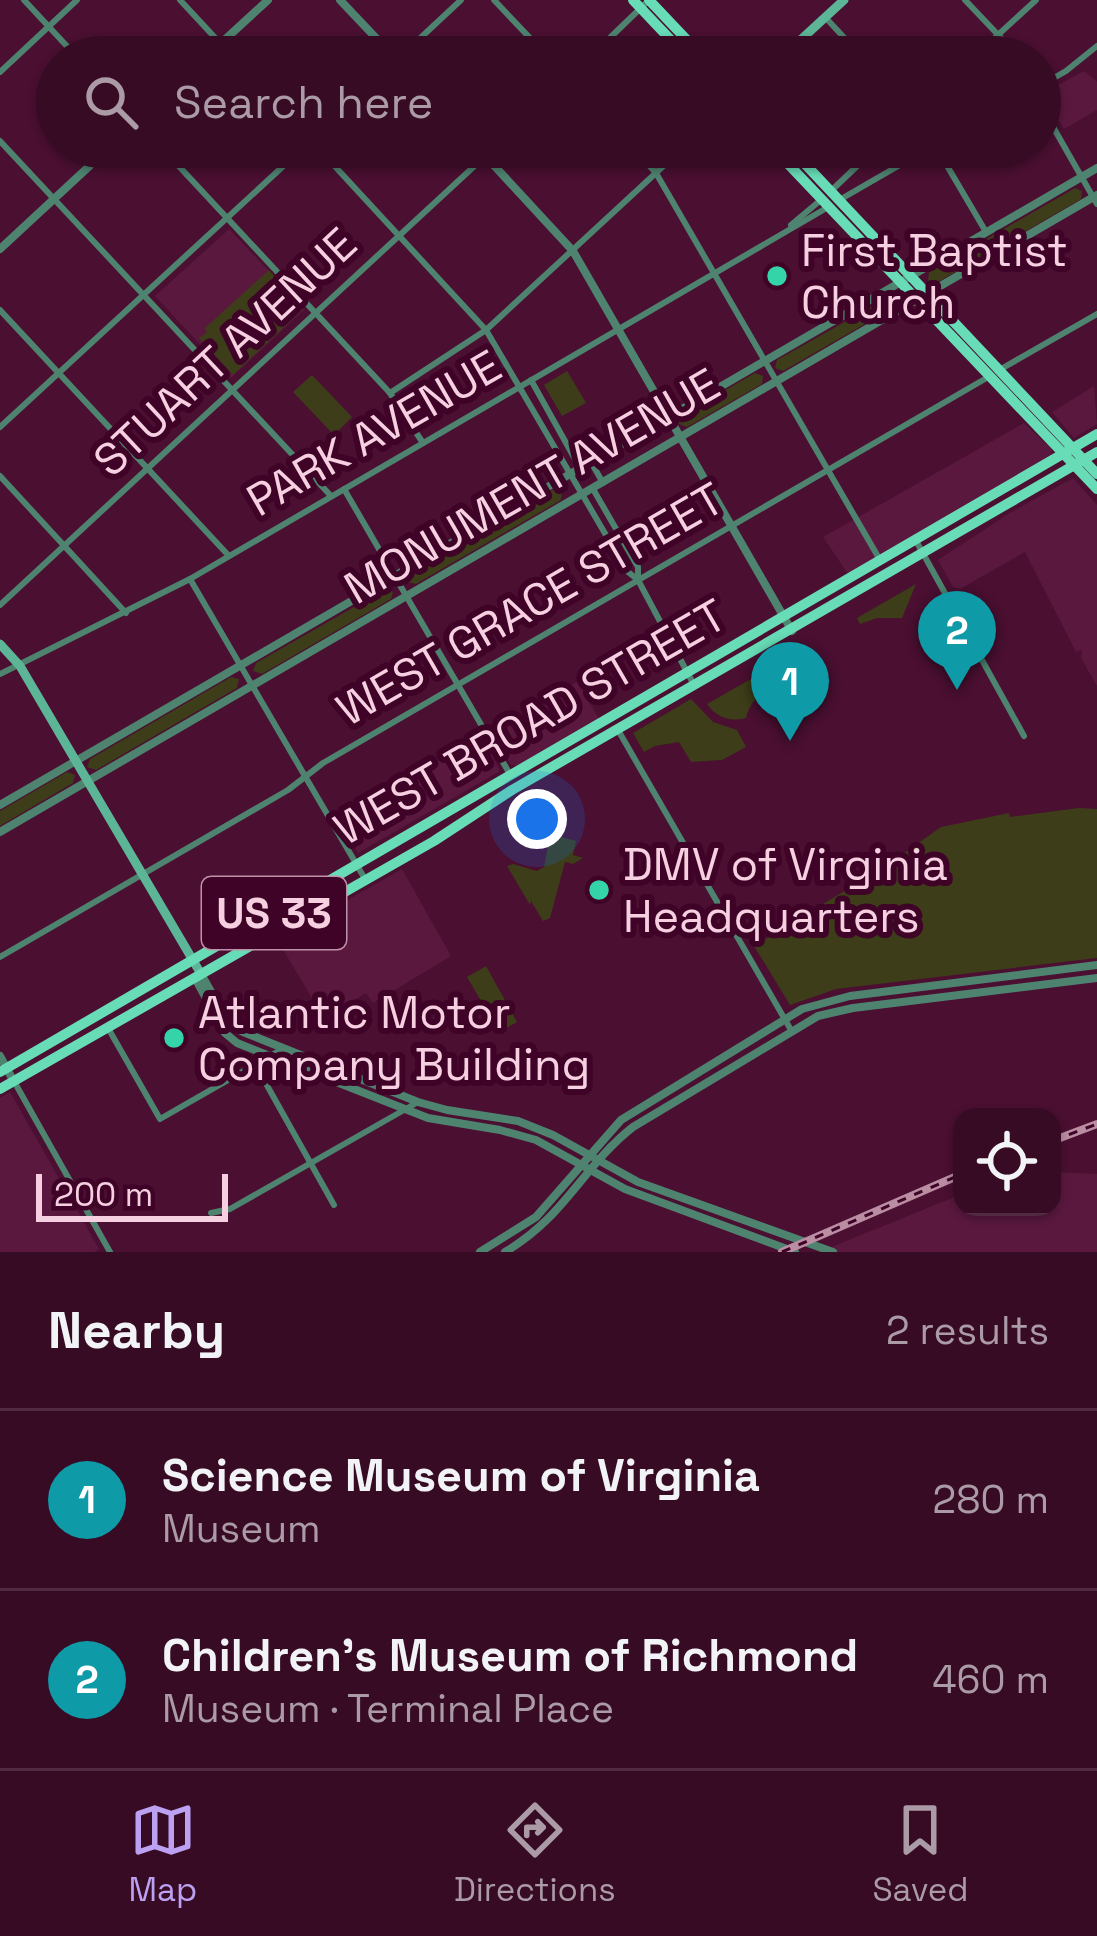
<!DOCTYPE html>
<html lang="en">
<head>
<meta charset="utf-8">
<style>
  body { margin:0; font-family:"Space Grotesk",sans-serif; background:#431932; color:#f1f3f6 }
  .controls { position:absolute; right:36px; bottom:36px; display:grid; overflow:hidden; border-radius:24px; box-shadow:0 3px 9px #0004 }
  .controls button { width:108px; height:108px; display:grid; place-items:center; padding:0; border:0; border-bottom:3px solid #522b42; background:#380b25; color:#f1f3f6; font:60px sans-serif }
  .scale { position:absolute; left:36px; bottom:30px; width:192px; box-sizing:border-box; padding-left:12px; border:6px solid #f6d0e1; border-top:0; font-size:33px; line-height:42px; white-space:nowrap; color:#f6d0e1; -webkit-text-stroke:9px #3e0327; paint-order:stroke }
  .you { position:absolute; left:537px; top:819px; width:42px; height:42px; margin:-30px; border:9px solid #fff; border-radius:50%; background:#1a73e8; box-shadow:0 0 0 18px #1a73e833 }
  .badge { display:grid; place-items:center; width:78px; height:78px; border-radius:50%; background:#bca0f2; color:#fff; font-size:39px; font-weight:700 }
  .pin { position:absolute; translate:-50% -99px; filter:drop-shadow(0 3px 6px #0008) }
  .pin::after { content:''; position:absolute; top:63px; width:42px; height:36px; background:inherit; clip-path:polygon(0 0,100% 0,50% 100%) }
  .list { margin:0; padding:0; list-style:none }
  h2 { display:flex; justify-content:space-between; align-items:center; height:156px; margin:0; padding:0 48px; font-size:51px }
  h2 small { font-size:39px; font-weight:400; color:#ab9ba7 }
  .list li { display:grid; grid-template-columns:78px 1fr auto; gap:36px; align-items:center; box-sizing:border-box; height:180px; padding:0 48px; border-top:3px solid #522b42 }
  .list b { display:block; font-size:45px; white-space:nowrap }
  .list p { margin:0; font-size:39px; white-space:nowrap; color:#ab9ba7 }
  .list em { font-size:39px; font-style:normal; color:#ab9ba7 }
  .icon { flex:none; width:66px; height:66px; fill:none; stroke:currentColor; stroke-width:2; stroke-linecap:round; stroke-linejoin:round }
  .map { position:relative; flex:none; width:1097px; height:1252px; overflow:hidden }
  .search { position:absolute; background:#380b25; box-shadow:0 3px 9px #0004; left:36px; right:36px; top:36px; height:132px; display:flex; align-items:center; gap:30px; box-sizing:border-box; padding:0 42px; border-radius:66px; color:#ab9ba7; font-size:45px }
  .sheet { height:516px; background:#380b25 }
  nav { display:flex; justify-content:space-around; align-items:center; box-sizing:border-box; height:168px; border-top:3px solid #522b42; background:#380b25; font-size:33px; color:#ab9ba7 }
  nav a { display:grid; justify-items:center; gap:6px }
  nav .on { color:#bca0f2 }
  .map>svg:first-child { display:block }
</style>
</head>
<body>
<div class="map">
<svg width="1097" height="1252" viewBox="0 0 1097 1252">
  <rect width="100%" height="100%" fill="#4a0f31"/>
  <g fill="#5a183f">
    <path d="M1084 71 1097 82V110L1064 129 1057 118 1047 124 1053 135 1040 143V95Z"/>
    <path d="M229 229 305 309 231 378 155 296Z"/>
    <path d="M1094 386 1097 424 1074 438 1052 412Z"/>
    <path d="M1024 423 1052 449 1051 456 848 574 823 537Z"/>
    <path d="M1073 478 1097 505V686L1081 658 1082 650 1076 652 1025 552 960 589 953 587 938 560 1008 514Z"/>
    <path d="M578 681 599 719 517 766 511 765 490 731Z"/>
    <path d="M482 736 500 771 358 853 339 820Z"/>
    <path d="M402 869 451 956 373 1003 366 993 324 1018 276 938 320 909 327 906 330 910Z"/>
    <path d="M10 1092 99 1249 95 1252H0V1098Z"/>
    <path d="M1052 1172 1097 1174V1252H819L962 1194V1207H1052Z"/>
  </g>
  <g fill="#3d3d19">
    <path d="M1075 188 1082 191 1081 199 936 283 928 281 929 272Z"/>
    <path d="M269 270 284 287 282 291 302 310 233 375 199 338 207 332 205 328Z"/>
    <path d="M896 293 901 298 898 305 783 371 775 368 777 360Z"/>
    <path d="M567 371 586 403 562 416 544 385Z"/>
    <path d="M755 373 763 376 762 384 687 427 679 424 681 416Z"/>
    <path d="M312 375 352 417 334 435 293 392Z"/>
    <path d="M554 489 562 492 561 500 416 584 407 582 409 573Z"/>
    <path d="M916 584 902 618H877L860 624 857 618Z"/>
    <path d="M389 587 393 593 391 599 262 674 253 671 256 663Z"/>
    <path d="M800 651 803 671 791 692C770 684 751 696 746 718 730 722 717 718 707 704Z"/>
    <path d="M231 677 239 679 237 688 96 770 87 767 90 759Z"/>
    <path d="M691 699 713 722 737 730 746 747 722 760 691 762 679 742 655 746 644 752 633 733Z"/>
    <path d="M67 772 75 775 73 783 0 826V811Z"/>
    <path d="M1079 808 1097 809V958L836 989 790 1005 754 946 887 865 941 827 1009 813 1010 817Z"/>
    <path d="M550 834 576 841 573 855 583 858 573 864 565 862 550 918 543 921 531 901 533 892 530 905 507 866 513 864 537 871 544 867Z"/>
    <path d="M486 966 517 1022 499 1032 467 977Z"/>
  </g>
  <g fill="none" stroke-linecap="round" stroke-linejoin="round">
    <g stroke="#4e8370" stroke-width="6">
      <path d="M24 0 77 57"/>
      <path d="M180 0 233 57"/>
      <path d="M494 0 548 57"/>
      <path d="M965 0 1004 41 1013 57"/>
      <path d="M825 17 862 57"/>
      <path d="M400 57 461 0"/>
      <path d="M590 57 649 0"/>
      <path d="M974 57 1036 0"/>
      <path d="M0 72 77 0"/>
      <path d="M1040 86 1066 71 1097 46"/>
      <path d="M1040 104 1097 204"/>
      <path d="M0 141 331 496"/>
      <path d="M161 147 390 393 423 443"/>
      <path d="M317 147 486 330 627 571 638 580 694 685"/>
      <path d="M632 147 656 173 880 560"/>
      <path d="M936 147 986 232"/>
      <path d="M832 190 877 147"/>
      <path d="M841 199 931 147"/>
      <path d="M791 225 822 199"/>
      <path d="M0 310 229 556"/>
      <path d="M1001 369 1097 314"/>
      <path d="M531 380 580 468"/>
      <path d="M390 393 486 330 684 147"/>
      <path d="M0 427 304 147"/>
      <path d="M591 462 603 483"/>
      <path d="M0 476 126 613"/>
      <path d="M344 489 511 776"/>
      <path d="M593 489 638 567V580"/>
      <path d="M915 539 1024 736"/>
      <path d="M190 579 365 879"/>
      <path d="M0 605 495 147"/>
      <path d="M0 674 190 579 830 206"/>
      <path d="M618 730 791 1030"/>
      <path d="M0 957 288 790 323 763 990 376"/>
      <path d="M108 1028 160 1119 284 1048"/>
      <path d="M255 1064 334 1205"/>
      <path d="M15 1083 110 1252"/>
      <path d="M211 1213 230 1209 418 1102"/>
    </g>
    <g stroke="#4e8370" stroke-width="8">
      <path d="M340 0 394 57"/>
      <path d="M206 57 268 0"/>
      <path d="M477 147 573 251 792 631"/>
      <path d="M0 249 110 147"/>
      <path d="M0 805 1097 168"/>
      <path d="M0 832 1097 195"/>
      <path d="M201 974 230 1025 243 1032 418 1102 447 1110 518 1121 553 1135 638 1182 833 1252"/>
      <path d="M195 978 225 1033 237 1043 428 1118 500 1130 536 1140 625 1189 795 1252"/>
      <path d="M0 1056 14 1082"/>
      <path d="M480 1252 536 1217 621 1120 802 1009 850 996 1097 965"/>
      <path d="M505 1252C566 1216 582 1167 633 1127L818 1016 853 1008 1097 978"/>
    </g>
    <g stroke="#5db597" stroke-width="9">
      <path d="M782 57 844 0"/>
      <path d="M0 644 20 666 201 974"/>
    </g>
    <g stroke="#67dcb6" stroke-width="10">
      <path d="M633 0 687 57"/>
      <path d="M649 0 703 57"/>
      <path d="M772 147 1097 489"/>
      <path d="M789 147 1097 474"/>
      <path d="M0 1072 1097 434"/>
      <path d="M0 1089 434 841 512 790 1097 452"/>
    </g>
    <defs>
      <g id="rail">
        <path d="M1052 1141 1097 1124"/>
        <path d="M782 1252 962 1174"/>
      </g>
    </defs>
    <use href="#rail" stroke="#ba8da3" stroke-width="8"/>
    <use href="#rail" stroke="#3e0327" stroke-width="3" stroke-dasharray="9" stroke-linecap="butt"/>
  </g>
  <g fill="#34d4a8" stroke="#3e0327" stroke-width="4.5">
    <circle cx="777" cy="276" r="12"/>
    <circle cx="599" cy="890" r="12"/>
    <circle cx="174" cy="1038" r="12"/>
  </g>
  <g text-anchor="middle" dominant-baseline="central" stroke-width="12" stroke-linejoin="round" paint-order="stroke">
    <rect fill="#3e0327" stroke="#bf92a9" stroke-width="3" x="202" y="877" width="144" height="72" rx="9"/>
    <g font-size="42" font-weight="bold" fill="#f6d0e1">
      <text x="274" y="913">US 33</text>
    </g>
    <g font-size="45" fill="#f6d0e1" stroke="#3e0327" text-anchor="start">
      <text x="801" y="250">First Baptist<tspan x="801" dy="52">Church</tspan></text>
      <text x="623" y="864">DMV of Virginia<tspan x="623" dy="52">Headquarters</tspan></text>
      <text x="198" y="1012">Atlantic Motor<tspan x="198" dy="52">Company Building</tspan></text>
    </g>
    <g font-size="45" fill="#f6d0e1" stroke="#3e0327">
      <text transform="translate(225 352) rotate(-43)">STUART AVENUE</text>
      <text transform="translate(374 433) rotate(-30)">PARK AVENUE</text>
      <text transform="translate(532 486) rotate(-30)">MONUMENT AVENUE</text>
      <text transform="translate(530 604) rotate(-30)">WEST GRACE STREET</text>
      <text transform="translate(530 722) rotate(-30)">WEST BROAD STREET</text>
    </g>
  </g>
</svg>
<div class="controls">
<button><svg class="icon" aria-label="locate" viewBox="0 0 24 24"><circle cx="12" cy="12" r="6"/><path d="M12 2v4M12 18v4M2 12h4M18 12h4"/></svg></button>
</div>
<div class="scale">200 m</div>
<div class="you"></div>
<div class="pin badge" style="left:790px;top:741px;background:#0f9aa8">1</div>
<div class="pin badge" style="left:957px;top:690px;background:#0f9aa8">2</div>
<div class="search"><svg class="icon" aria-label="search" viewBox="0 0 24 24"><circle cx="10" cy="10" r="6"/><path d="M15 15l6 6"/></svg>Search here</div>
</div>
<section class="sheet">
<h2>Nearby<small>2 results</small></h2>
<ul class="list">
<li><span class="badge" style="background:#0f9aa8">1</span><div><b>Science Museum of Virginia</b><p>Museum</p></div><em>280 m</em></li>
<li><span class="badge" style="background:#0f9aa8">2</span><div><b>Children's Museum of Richmond</b><p>Museum · Terminal Place</p></div><em>460 m</em></li>
</ul>
</section>
<nav>
<a class="on"><svg class="icon" aria-label="map" viewBox="0 0 24 24"><path d="M3 6l6-2 6 2 6-2v14l-6 2-6-2-6 2zM9 4v14M15 6v14"/></svg>Map</a>
<a><svg class="icon" aria-label="directions" viewBox="0 0 24 24"><path d="M12 3l9 9-9 9-9-9zM9 14v-3h6M13 9l2 2-2 2"/></svg>Directions</a>
<a><svg class="icon" aria-label="saved" viewBox="0 0 24 24"><path d="M7 4h10v16l-5-4-5 4z"/></svg>Saved</a>
</nav>
</body>
</html>
